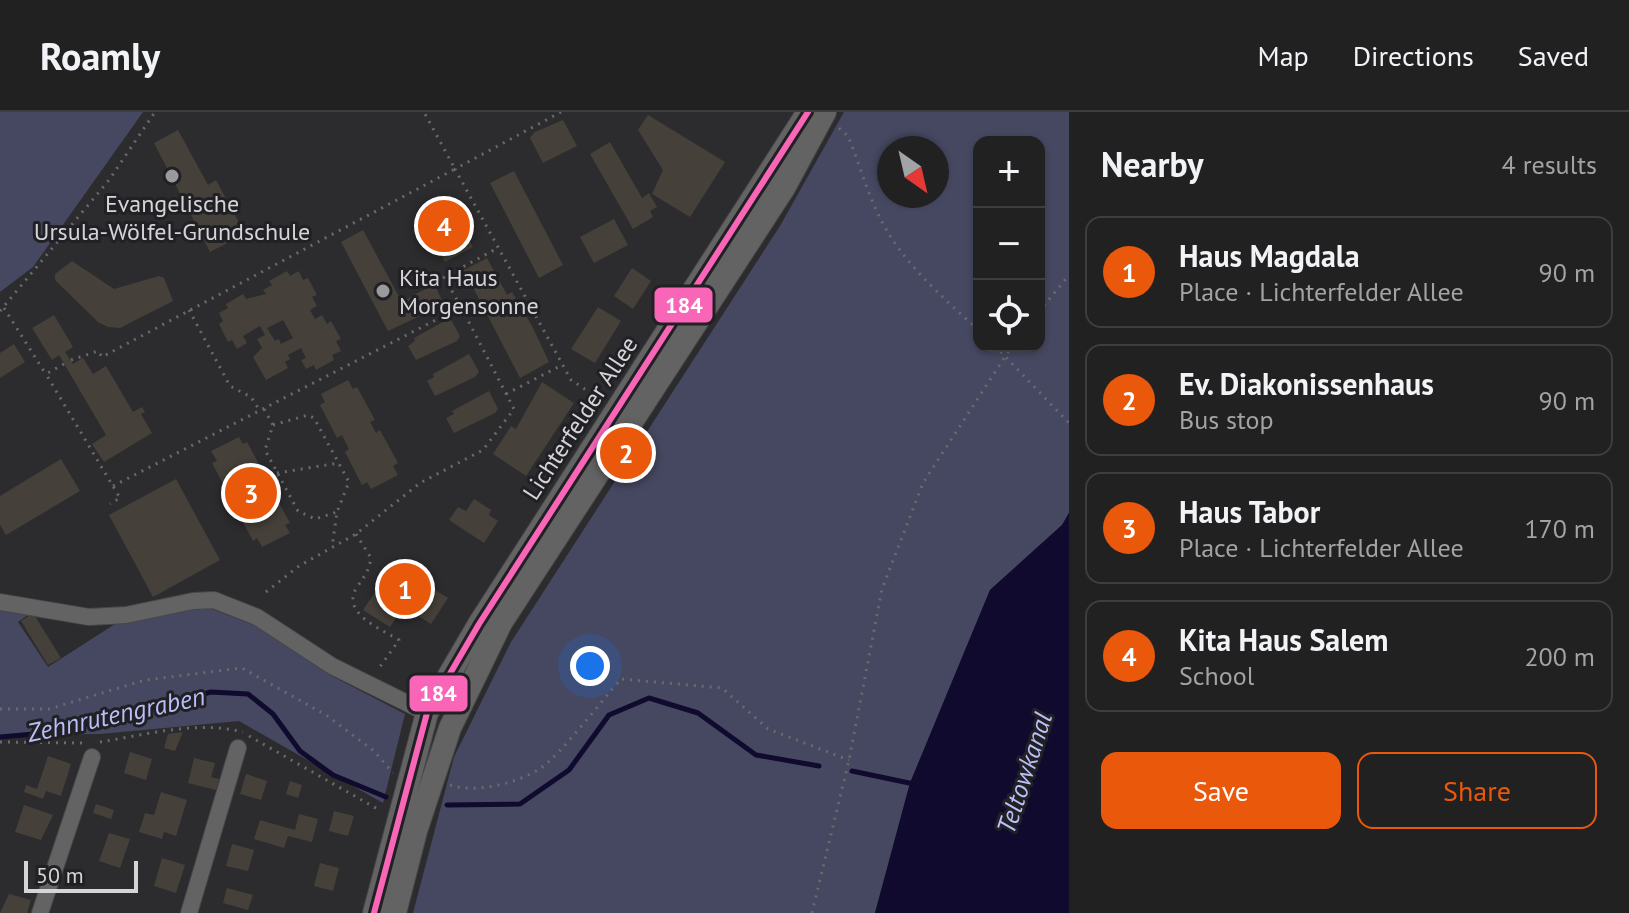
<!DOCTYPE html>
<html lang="en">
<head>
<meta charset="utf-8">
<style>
  body { margin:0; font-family:"PT Sans",sans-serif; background:#29292a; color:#f1f3f6 }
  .controls { position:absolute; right:24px; top:24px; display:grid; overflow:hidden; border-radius:16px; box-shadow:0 2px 6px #0004 }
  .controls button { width:72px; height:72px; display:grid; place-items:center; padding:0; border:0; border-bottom:2px solid #3e3e40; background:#212122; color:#f1f3f6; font:40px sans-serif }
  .compass { position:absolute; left:877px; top:24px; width:72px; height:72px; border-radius:50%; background:#212122; box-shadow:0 2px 6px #0004; rotate:146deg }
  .scale { position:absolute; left:24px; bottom:20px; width:114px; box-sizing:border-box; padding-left:8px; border:4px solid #d5d5d8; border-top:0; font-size:22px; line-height:28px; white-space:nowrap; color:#d5d5d8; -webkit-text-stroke:6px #212125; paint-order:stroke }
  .you { position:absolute; left:590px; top:554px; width:28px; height:28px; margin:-20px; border:6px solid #fff; border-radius:50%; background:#1a73e8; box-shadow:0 0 0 12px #1a73e833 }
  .badge { display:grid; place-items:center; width:52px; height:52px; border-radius:50%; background:#ea580c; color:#fff; font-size:26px; font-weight:700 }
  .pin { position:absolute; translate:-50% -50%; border:4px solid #fff; box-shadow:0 2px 8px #0006 }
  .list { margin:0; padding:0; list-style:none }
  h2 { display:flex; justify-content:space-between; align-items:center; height:104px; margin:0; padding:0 32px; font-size:34px }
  h2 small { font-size:26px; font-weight:400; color:#a2a3a5 }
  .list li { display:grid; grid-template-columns:52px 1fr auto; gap:24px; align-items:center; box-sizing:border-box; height:112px; margin:0 16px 16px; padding:0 16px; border:2px solid #3e3e40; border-radius:16px }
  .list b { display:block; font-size:30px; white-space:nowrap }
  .list p { margin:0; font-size:26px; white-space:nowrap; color:#a2a3a5 }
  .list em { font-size:26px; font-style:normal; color:#a2a3a5 }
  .actions { display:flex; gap:16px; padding:24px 32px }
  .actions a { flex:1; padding:18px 0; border:2px solid #ea580c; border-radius:16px; text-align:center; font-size:28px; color:#ea580c }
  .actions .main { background:#ea580c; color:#fff }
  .icon { flex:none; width:44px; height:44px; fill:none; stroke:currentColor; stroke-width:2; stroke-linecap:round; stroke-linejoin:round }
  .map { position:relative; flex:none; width:1069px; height:801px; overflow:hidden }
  header { display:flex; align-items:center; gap:48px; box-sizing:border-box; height:112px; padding:0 40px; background:#212122; border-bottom:2px solid #3e3e40 }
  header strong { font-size:38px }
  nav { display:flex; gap:44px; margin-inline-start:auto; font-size:28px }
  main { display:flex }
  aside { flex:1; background:#212122 }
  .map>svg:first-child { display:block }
</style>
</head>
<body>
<header>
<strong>Roamly</strong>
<nav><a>Map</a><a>Directions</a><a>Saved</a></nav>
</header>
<main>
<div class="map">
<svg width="1069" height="801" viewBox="0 0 1069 801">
  <rect width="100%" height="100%" fill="#2c2c2e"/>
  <g fill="#464861" fill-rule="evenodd">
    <path d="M0 0H143L33 155 0 180Z"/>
    <path d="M844 0H1069V401L1062 413 990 478 910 671 875 801H413L454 645 511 530 780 114ZM979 30H1039V234H979ZM889 36H937V84H889Z"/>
    <path d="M0 492 35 498 18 510 48 555 115 512 170 497 207 495 261 516 328 562 405 602 383 691 239 609 100 622 0 623Z"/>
  </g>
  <path fill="#0f0a2e" d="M1069 401V801H875L910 671 990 478 1062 413Z"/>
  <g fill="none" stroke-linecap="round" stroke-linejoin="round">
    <g stroke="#0f0a2e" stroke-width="5">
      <path d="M0 625 56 620 211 580 248 582 273 602 300 639 333 663 386 685"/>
      <path d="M852 659 914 672"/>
      <path d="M447 693 520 692 569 658 609 603 649 586 698 601 756 643 819 654"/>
    </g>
  </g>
  <g fill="#454039" fill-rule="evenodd">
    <path d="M648 3 725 50 690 105 652 82 663 58 638 18Z"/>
    <path d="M563 8 577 34 543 51 530 26 535 20Z"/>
    <path d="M178 18 208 73 216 68 245 122 210 140 154 31Z"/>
    <path d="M610 30 642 86 649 81 657 95 650 99 653 105 633 117 590 42Z"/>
    <path d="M514 59 563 153 539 166 490 71Z"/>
    <path d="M441 93 444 98 451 94 473 135 445 150 423 108 431 104 428 99Z"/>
    <path d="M614 107 628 133 594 151 580 125Z"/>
    <path d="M363 118 402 190 434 172 443 190 439 195 388 219 341 130Z"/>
    <path d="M487 146 507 183 512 180 532 214 549 250 520 266 464 158Z"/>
    <path d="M72 149 114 177 159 164 164 166 173 189 120 216 108 215 98 210 55 168V162Z"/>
    <path d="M632 156 651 169 633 197 614 184Z"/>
    <path d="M287 159 290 164 299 159 303 168 308 166 317 183 312 185 317 194 310 198 315 207 322 203 327 212 331 209 341 227 336 229 341 239 332 243 334 248 316 258 314 253 306 257 301 248 306 246 301 236 288 243 290 247 285 250 288 256 266 268 253 245 262 236 257 227 265 223 260 214 243 224 247 231 237 237 232 228 228 230 219 212 223 209 219 201 228 196 226 192 243 182 246 187 266 182 263 178 272 173 269 169ZM283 208 293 226 281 232 279 227 275 229 267 216Z"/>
    <path d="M598 195 621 209 595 251 571 237Z"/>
    <path d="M54 203 73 235 65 240 73 252 83 246 93 262 106 254 133 300 142 295 145 300 141 302 152 321 104 350 92 332 106 323 59 243 52 248 32 216Z"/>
    <path d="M450 206 460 224 457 229 416 248 408 234 415 229 414 226Z"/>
    <path d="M14 232 25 250 0 266V241Z"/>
    <path d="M469 242 479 260 475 265 435 284 427 269 434 265 433 262Z"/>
    <path d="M348 268 353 277 357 275 375 308 370 310 376 321 380 318 398 351 393 354 398 363 371 377 367 370 362 373 345 340 349 337 342 323 337 326 320 293 325 290 321 282Z"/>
    <path d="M542 270 574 291 526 364 493 342 511 314 516 317Z"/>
    <path d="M489 279 498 297 495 301 454 321 446 306 454 302 452 299Z"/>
    <path d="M239 325 243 332 247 330 265 363 260 365 268 380 272 378 290 411 285 413 290 421 262 435 257 426 253 429 235 395 240 393 234 383 230 385 212 351 217 349 211 339Z"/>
    <path d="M61 347 80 379 6 423 0 413V384Z"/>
    <path d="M176 367 220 448 153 485 109 403Z"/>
    <path d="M474 387 491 398 489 403 498 409 484 431 449 408 458 395 466 399Z"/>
    <path d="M412 452 415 465 448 486 431 512 412 500 398 503 390 515 363 498 384 467 382 458Z"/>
    <path d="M33 501 61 546 48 553 21 509Z"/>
    <path d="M183 620 175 639 164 636 168 622Z"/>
    <path d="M130 640 152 647 146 668 124 661Z"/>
    <path d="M48 644 71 652 61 684 46 679 43 687 24 680 26 673 37 677Z"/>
    <path d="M194 646 215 651 211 665 219 667 216 678 188 671Z"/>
    <path d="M246 662 267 669 261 688 240 682Z"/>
    <path d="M290 669 302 673 298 686 286 682Z"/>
    <path d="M161 680 187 688 176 724 164 720 162 727 139 720 145 701 154 703Z"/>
    <path d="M96 692 114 698 111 707 93 701Z"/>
    <path d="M24 693 53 703 41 728 15 720Z"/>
    <path d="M334 699 354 704 348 724 329 719Z"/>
    <path d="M299 702 318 707 312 730 288 724 284 736 254 727 260 708 295 718Z"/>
    <path d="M109 721 130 727 120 756 99 749Z"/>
    <path d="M232 732 254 738 248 759 226 754Z"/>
    <path d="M162 746 185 753 176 781 154 774Z"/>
    <path d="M320 751 339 756 333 779 314 774Z"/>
    <path d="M227 776 253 783 248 798 223 791Z"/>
    <path d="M9 782 31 788 27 801H0Z"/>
  </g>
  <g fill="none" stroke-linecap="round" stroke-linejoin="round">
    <defs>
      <g id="minor">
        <path d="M0 490 89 505 126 503 193 489 214 488 257 505 332 554 427 601"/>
        <path d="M40 801 92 645"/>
        <path d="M189 801 238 636"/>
      </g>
      <g id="secondary">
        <path d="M374 801 427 601 479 512 808 0"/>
        <path d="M395 801 416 719 450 616 501 511 784 76 825 0"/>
      </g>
    </defs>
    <use href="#minor" stroke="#474749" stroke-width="18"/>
    <use href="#secondary" stroke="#474749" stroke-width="24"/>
    <g stroke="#6a6a6c" stroke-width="3" stroke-dasharray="2 6" stroke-linecap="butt">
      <path d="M561 0 455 57 571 268 603 289"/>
      <path d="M839 16 848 24C859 51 867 80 880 106 903 152 943 185 979 219"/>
      <path d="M4 196 45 261"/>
      <path d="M189 198 230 274 251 285 260 299"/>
      <path d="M0 199 109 68 155 0"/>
      <path d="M1039 200 1069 163"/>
      <path d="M995 234 1069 311"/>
      <path d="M71 248 98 239 102 245 455 57 424 0"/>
      <path d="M64 252 46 262 120 386 110 392"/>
      <path d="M506 282 562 253"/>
      <path d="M264 297 273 313 265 338 298 399 315 407 337 400"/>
      <path d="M273 313 308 303 314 306 349 370 337 400 332 435"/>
      <path d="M277 361 339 351"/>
      <path d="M113 374 461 195 444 165 496 137"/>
      <path d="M356 422 371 446C369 459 364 465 357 475 340 501 381 517 399 528L377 559"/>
      <path d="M266 480 299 454 356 422 420 371 483 338 514 297 461 195"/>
      <path d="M0 597H49L145 568 242 556 326 603 374 639 393 661"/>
      <path d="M249 624 381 699"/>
      <path d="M0 630 84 631"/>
      <path d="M100 630C145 623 197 608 243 620"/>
      <path d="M450 673C476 682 518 671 541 656 562 641 602 588 621 567L722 576 768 617 849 648"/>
      <path d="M812 801 849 648 882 477 923 371 1012 234"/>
    </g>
    <use href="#minor" stroke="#636364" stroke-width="16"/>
    <use href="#secondary" stroke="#636364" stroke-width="22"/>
    <defs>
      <path id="bus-1" d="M374 801 427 601 479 512 808 0"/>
    </defs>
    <use href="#bus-1" stroke="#212125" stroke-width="12"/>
    <use href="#bus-1" stroke="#fa66b7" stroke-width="6"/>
  </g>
  <g fill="#9a9a9c" stroke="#212125" stroke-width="3">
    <circle cx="172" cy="64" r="8"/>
    <circle cx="383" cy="179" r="8"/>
  </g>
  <g text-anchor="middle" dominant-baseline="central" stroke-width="6" stroke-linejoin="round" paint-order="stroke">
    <g font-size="24" fill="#d5d5d8" stroke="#212125">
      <text x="172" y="91">Evangelische<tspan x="172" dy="28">Ursula-Wölfel-Grundschule</tspan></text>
      <text x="399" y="165" text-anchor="start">Kita Haus<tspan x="399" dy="28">Morgensonne</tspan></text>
    </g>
    <g font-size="24" fill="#d5d5d8" stroke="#212125">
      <text transform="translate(580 306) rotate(-57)">Lichterfelder Allee</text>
    </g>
    <g font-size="26" font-style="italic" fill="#babff9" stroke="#212125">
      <text transform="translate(116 602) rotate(-12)">Zehnrutengraben</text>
      <text transform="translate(1024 661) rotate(-72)">Teltowkanal</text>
    </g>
  </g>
  <g stroke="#212125" stroke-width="3">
    <rect x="653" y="174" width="61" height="38" rx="8" fill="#fa66b7"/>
    <rect x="408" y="562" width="61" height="39" rx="8" fill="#fa66b7"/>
  </g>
  <g font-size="22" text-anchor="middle" font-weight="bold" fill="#fff">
    <text x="684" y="201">184</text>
    <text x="438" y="589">184</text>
  </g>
</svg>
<div class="controls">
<button>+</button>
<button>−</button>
<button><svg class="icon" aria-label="locate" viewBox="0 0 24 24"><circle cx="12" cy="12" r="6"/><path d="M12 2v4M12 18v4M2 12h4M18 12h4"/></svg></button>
</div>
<svg class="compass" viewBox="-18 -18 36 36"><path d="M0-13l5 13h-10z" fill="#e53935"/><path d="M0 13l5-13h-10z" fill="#a2a3a5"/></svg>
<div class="scale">50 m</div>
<div class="you"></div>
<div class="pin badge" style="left:405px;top:477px">1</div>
<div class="pin badge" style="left:626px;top:341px">2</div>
<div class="pin badge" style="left:251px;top:381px">3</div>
<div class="pin badge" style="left:444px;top:114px">4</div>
</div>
<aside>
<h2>Nearby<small>4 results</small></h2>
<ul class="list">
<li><span class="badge">1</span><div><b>Haus Magdala</b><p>Place · Lichterfelder Allee</p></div><em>90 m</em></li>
<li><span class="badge">2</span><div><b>Ev. Diakonissenhaus</b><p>Bus stop</p></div><em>90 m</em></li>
<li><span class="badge">3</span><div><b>Haus Tabor</b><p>Place · Lichterfelder Allee</p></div><em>170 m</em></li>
<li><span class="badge">4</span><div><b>Kita Haus Salem</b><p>School</p></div><em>200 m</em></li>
</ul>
<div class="actions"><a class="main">Save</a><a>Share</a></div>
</aside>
</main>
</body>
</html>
